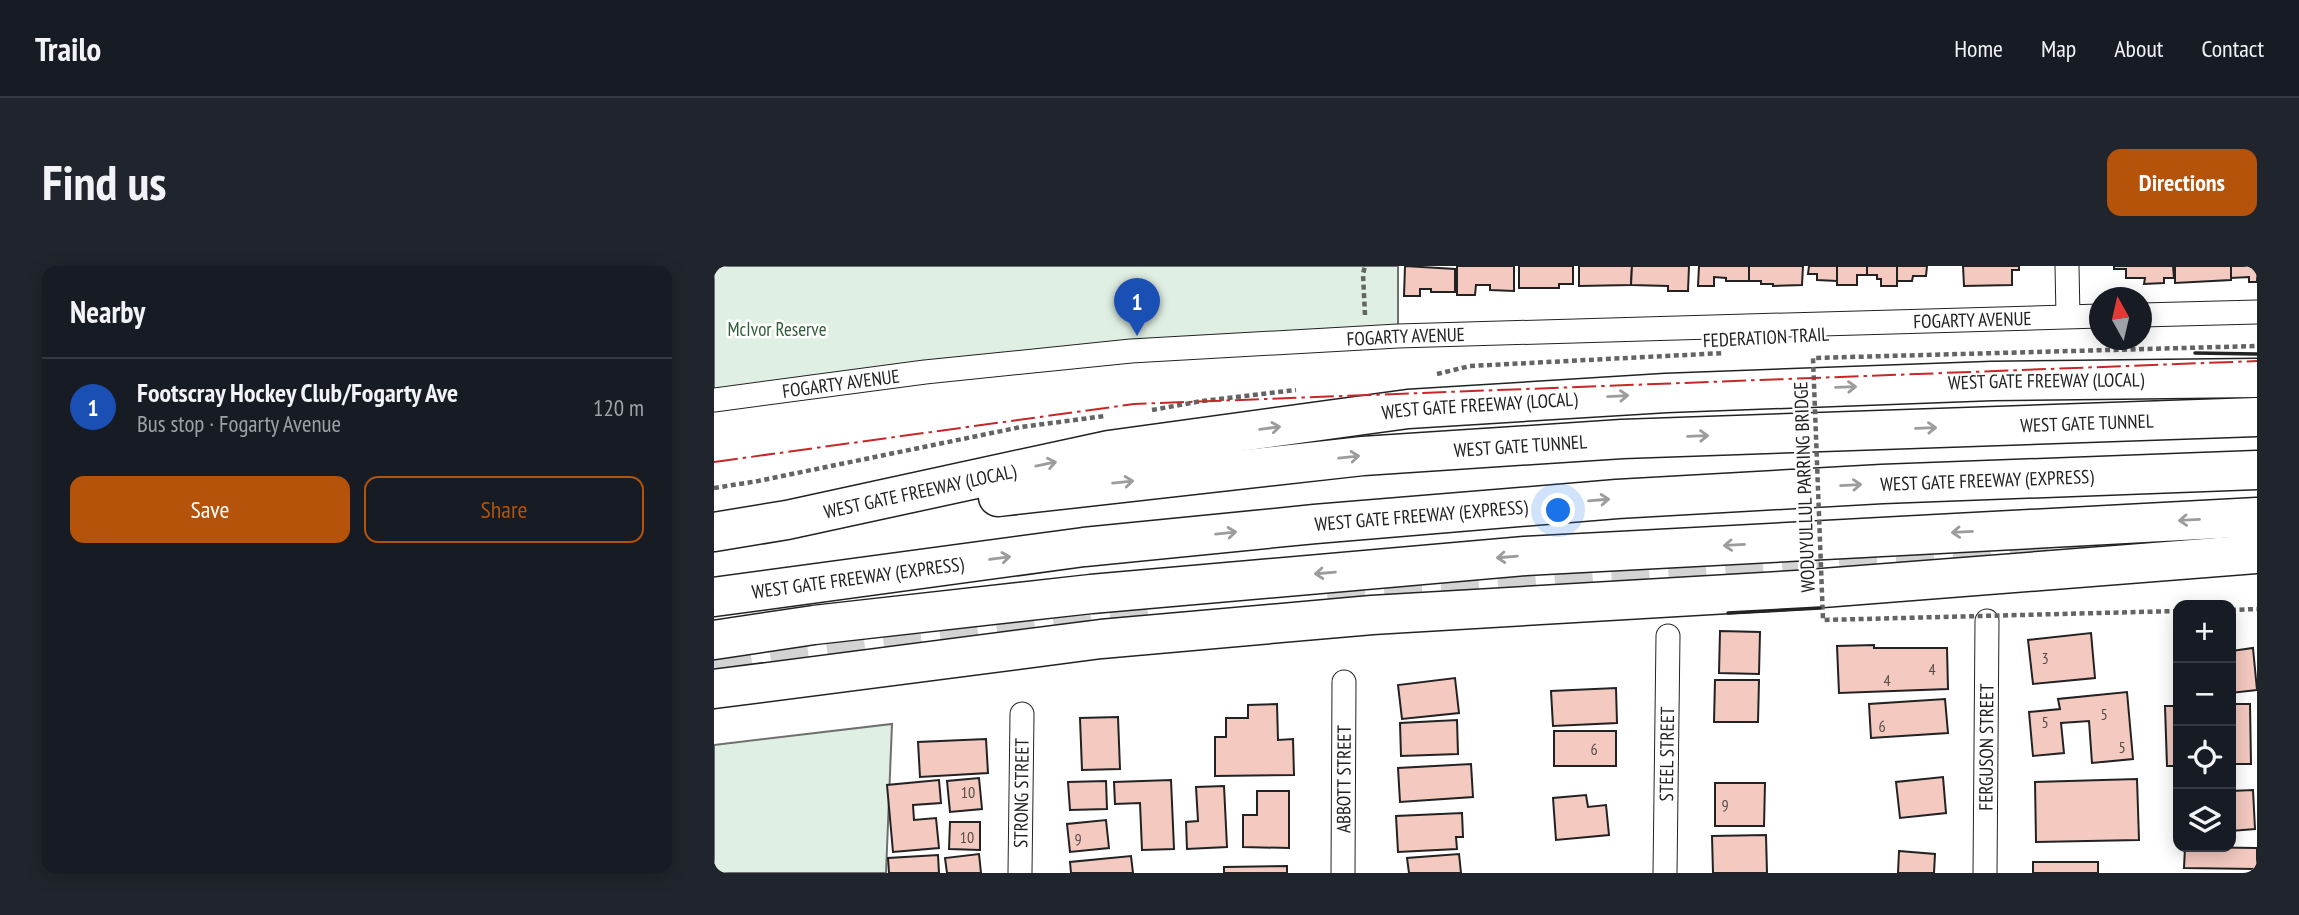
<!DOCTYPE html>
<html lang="en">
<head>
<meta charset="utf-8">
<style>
  body { margin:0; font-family:"PT Sans Narrow",sans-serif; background:#20242c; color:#f1f3f6 }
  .controls { position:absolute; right:21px; bottom:21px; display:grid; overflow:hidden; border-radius:14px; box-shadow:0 4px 18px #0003 }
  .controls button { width:63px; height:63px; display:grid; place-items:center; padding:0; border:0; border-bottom:2px solid #363941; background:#171b24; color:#f1f3f6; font:35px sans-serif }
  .compass { position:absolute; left:1375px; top:21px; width:63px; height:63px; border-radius:50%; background:#171b24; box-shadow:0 4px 18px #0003; rotate:352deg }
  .you { position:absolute; left:845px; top:245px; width:24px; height:24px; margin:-18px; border:5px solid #fff; border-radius:50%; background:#1a73e8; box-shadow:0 0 0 10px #1a73e833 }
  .badge { display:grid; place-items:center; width:46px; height:46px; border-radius:50%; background:#b45309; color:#fff; font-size:23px; font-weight:700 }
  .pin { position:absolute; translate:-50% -58px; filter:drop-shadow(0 2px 4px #0008) }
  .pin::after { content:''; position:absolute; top:37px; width:24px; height:21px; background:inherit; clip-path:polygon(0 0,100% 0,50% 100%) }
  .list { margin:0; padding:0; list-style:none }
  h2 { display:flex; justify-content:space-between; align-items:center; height:91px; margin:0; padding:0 28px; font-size:30px }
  h2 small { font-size:23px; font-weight:400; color:#9ea1a6 }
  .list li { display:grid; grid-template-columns:46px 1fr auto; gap:21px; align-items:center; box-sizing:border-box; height:98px; padding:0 28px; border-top:2px solid #363941 }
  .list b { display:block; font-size:26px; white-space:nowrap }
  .list p { margin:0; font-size:23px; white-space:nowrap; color:#9ea1a6 }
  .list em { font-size:23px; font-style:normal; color:#9ea1a6 }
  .actions { display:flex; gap:14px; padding:21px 28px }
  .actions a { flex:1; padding:16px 0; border:2px solid #b45309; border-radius:14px; text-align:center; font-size:24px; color:#b45309 }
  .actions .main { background:#b45309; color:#fff }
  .icon { flex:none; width:38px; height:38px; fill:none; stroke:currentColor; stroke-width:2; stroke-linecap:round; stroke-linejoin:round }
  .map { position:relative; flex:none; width:1543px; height:607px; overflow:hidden; border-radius:14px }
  header { display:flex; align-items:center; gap:42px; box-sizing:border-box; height:98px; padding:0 35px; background:#171b24; border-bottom:2px solid #363941 }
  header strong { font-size:33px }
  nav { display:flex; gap:38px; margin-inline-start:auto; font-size:24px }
  .intro { display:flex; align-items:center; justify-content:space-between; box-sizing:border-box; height:168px; padding:0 42px }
  h1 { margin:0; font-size:49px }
  .button { padding:18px 32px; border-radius:14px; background:#b45309; color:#fff; font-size:24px; font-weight:700 }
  main { display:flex; gap:42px; padding:0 42px }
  aside { flex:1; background:#171b24; border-radius:14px; box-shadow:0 4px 18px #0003 }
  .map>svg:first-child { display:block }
</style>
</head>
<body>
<header>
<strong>Trailo</strong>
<nav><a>Home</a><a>Map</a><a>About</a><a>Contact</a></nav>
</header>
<div class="intro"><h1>Find us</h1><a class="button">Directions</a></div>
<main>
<aside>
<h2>Nearby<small></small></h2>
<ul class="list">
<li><span class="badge" style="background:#1a4fb4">1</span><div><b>Footscray Hockey Club/Fogarty Ave</b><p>Bus stop · Fogarty Avenue</p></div><em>120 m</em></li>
</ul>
<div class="actions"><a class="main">Save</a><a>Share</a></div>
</aside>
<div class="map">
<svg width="1543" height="607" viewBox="0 0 1543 607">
  <rect width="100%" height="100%" fill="#fff"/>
  <g fill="#e0efe3" stroke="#6f6f6f" stroke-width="2">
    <path d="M0 0H684V70L0 134Z"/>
    <path d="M178 458 172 607H0V479Z"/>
  </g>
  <g fill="#f3c9c0" stroke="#222" stroke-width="2">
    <path d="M691 0 741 3V26H717V23H706V30H690Z"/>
    <path d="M743 0H800V25L776 24V19H762L761 29H743Z"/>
    <path d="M805 0H859V18H845V22H805Z"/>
    <path d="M865 0H918L917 19 865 20Z"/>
    <path d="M918 0H975L974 25H954V20L917 19Z"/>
    <path d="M985 0H1035V15H1012V12L1000 11V20H984Z"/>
    <path d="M1035 0H1089L1088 19 1059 20V18H1047V15H1035Z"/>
    <path d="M1095 0H1123V15L1103 14V8H1094Z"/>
    <path d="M1123 0H1153V9H1143V19H1123Z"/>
    <path d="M1153 0H1183V20H1167V13H1163V9H1153Z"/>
    <path d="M1183 0H1213L1212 10H1199L1198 15H1183Z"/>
    <path d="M1249 0H1305V4H1298V19L1250 20Z"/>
    <path d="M1400 0H1459L1460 12H1450V17L1430 18 1431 12H1412V3H1400Z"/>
    <path d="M1461 0H1517V14L1461 17Z"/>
    <path d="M1517 0H1543V16H1535V11L1517 12Z"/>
    <path d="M1006 365 1046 366 1045 408 1005 407Z"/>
    <path d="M1377 367 1381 412 1319 418 1314 374Z"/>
    <path d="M1160 379V382H1233L1234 423 1125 427 1123 380Z"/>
    <path d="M1539 382 1543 424 1517 427V385Z"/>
    <path d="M741 412 745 447 688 453 684 419Z"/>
    <path d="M1001 414H1045L1044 456H1000Z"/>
    <path d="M902 422 903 457 839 460 837 425Z"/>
    <path d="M1413 426 1419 493 1378 497 1375 455 1347 457 1350 487 1319 490 1315 446 1346 443 1344 433Z"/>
    <path d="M1231 433 1234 467 1157 472 1155 438Z"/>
    <path d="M563 438 564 474 579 473 580 509 501 510V471H512V452H534V439Z"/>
    <path d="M1517 438H1536L1537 498H1517Z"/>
    <path d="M1451 440H1464V500H1453Z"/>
    <path d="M404 451 406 503 368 504 366 452Z"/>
    <path d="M743 454 744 488 687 490 686 457Z"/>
    <rect x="840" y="465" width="62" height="35"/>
    <path d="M272 473 274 507 206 511 204 476Z"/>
    <path d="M757 498 759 531 686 536 684 502Z"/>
    <path d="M1229 511 1232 547 1186 552 1182 516Z"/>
    <path d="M265 512 268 543 236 546 233 515Z"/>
    <path d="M1423 513 1425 574 1322 576 1321 516Z"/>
    <path d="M225 514 227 537 199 539 200 554 222 552 225 582 179 586 173 519Z"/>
    <path d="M457 514 460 583 428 584 426 537 401 538 400 516Z"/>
    <path d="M392 515 393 543 356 544 354 516Z"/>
    <path d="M1001 517H1051L1050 560H1001Z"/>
    <path d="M510 520 513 581 473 583 472 556 484 555 482 521Z"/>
    <path d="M1539 524 1541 563 1517 565V525Z"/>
    <path d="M543 525H575V582L529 581V549H543Z"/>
    <path d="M872 529 874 541 892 539 895 569 842 574 839 532Z"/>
    <path d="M748 547 749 571H742L743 583 684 586 682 550Z"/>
    <path d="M392 554 395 582 356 586 353 558Z"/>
    <path d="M236 556H266V584L235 583Z"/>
    <path d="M1052 569 1053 607H999L998 570Z"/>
    <path d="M1471 581 1543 582V603L1470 602Z"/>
    <path d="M1185 585 1221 588 1220 607H1184Z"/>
    <path d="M265 588 267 607H233L231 592Z"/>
    <path d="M745 588 747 607H695L693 592Z"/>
    <path d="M224 589 225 607H175L174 592Z"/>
    <path d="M417 590 419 607H357L356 596Z"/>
    <rect x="1319" y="596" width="65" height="11"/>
    <path d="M573 600V607H510V601Z"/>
  </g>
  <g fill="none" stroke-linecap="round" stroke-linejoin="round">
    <g stroke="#d3d3d3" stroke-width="38" stroke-dasharray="38 19" stroke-linecap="butt">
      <path d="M613 326 888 305 1240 288 1373 279"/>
      <path d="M0 399 434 340"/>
    </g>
    <defs>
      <g id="street">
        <path d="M1353 0 1354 50"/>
        <path d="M1428 49 1543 46"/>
        <path id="s1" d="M0 134 211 106 417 85 684 70 1386 50"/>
        <path id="s2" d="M306 607 308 448"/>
        <path id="s3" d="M629 607 630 416"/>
        <path id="s4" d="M951 607 954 370"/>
        <path id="s5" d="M1271 607 1273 355"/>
      </g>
      <g id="highway">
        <path id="s6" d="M284 231 649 190 908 173 1543 151"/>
        <path id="s7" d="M0 266 73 254 395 184 694 143 952 127 1278 115 1543 112"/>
        <path id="s8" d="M0 331 370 281 601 258 903 233 1168 218 1543 204"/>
        <path d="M0 374 100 359 377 328 811 290 1543 251"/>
        <path d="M0 423 387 373 658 349 1083 324 1543 288"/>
      </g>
    </defs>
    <use href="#street" stroke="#222" stroke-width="25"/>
    <use href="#highway" stroke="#222" stroke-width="41"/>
    <g stroke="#646464" stroke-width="4.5" stroke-dasharray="5 3.5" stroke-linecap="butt">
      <path d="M651 49 649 8 651 0"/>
      <path d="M723 108 756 100 1010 87"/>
      <path d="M438 144 488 135 582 124"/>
      <path d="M0 222 44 215 307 161 391 150"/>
      <path d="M1517 344 1543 343"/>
    </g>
    <use href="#street" stroke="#fff" stroke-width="23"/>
    <use href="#highway" stroke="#fff" stroke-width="38"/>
    <path stroke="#646464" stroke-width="4.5" stroke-dasharray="5 3.5" stroke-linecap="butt" d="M1464 345 1109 354 1099 92 1543 80"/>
    <g stroke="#222" stroke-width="3.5">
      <path d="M1481 87 1543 88"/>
      <path d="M1014 347 1106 342"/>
    </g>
    <path stroke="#c62828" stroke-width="2" stroke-dasharray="24 5 3.5 5" stroke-linecap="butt" d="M0 196 420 138 1543 95"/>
  </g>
  <defs><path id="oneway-shaft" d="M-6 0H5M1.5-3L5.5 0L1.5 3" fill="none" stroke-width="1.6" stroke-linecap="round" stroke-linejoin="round" transform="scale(1.75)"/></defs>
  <g stroke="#9c9c9c">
    <use href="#oneway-shaft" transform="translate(1132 121) rotate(-2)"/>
    <use href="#oneway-shaft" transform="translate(904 130) rotate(-3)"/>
    <use href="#oneway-shaft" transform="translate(556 162) rotate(-8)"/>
    <use href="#oneway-shaft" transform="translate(1212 162) rotate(-2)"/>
    <use href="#oneway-shaft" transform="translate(984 170) rotate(-2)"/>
    <use href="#oneway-shaft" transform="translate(635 191) rotate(-6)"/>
    <use href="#oneway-shaft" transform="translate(332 198) rotate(-12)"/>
    <use href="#oneway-shaft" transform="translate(409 216) rotate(-6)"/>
    <use href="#oneway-shaft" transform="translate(1137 219) rotate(-3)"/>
    <use href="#oneway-shaft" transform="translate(885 234) rotate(-5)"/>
    <use href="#oneway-shaft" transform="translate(1475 254) rotate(177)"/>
    <use href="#oneway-shaft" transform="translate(1248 266) rotate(177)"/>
    <use href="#oneway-shaft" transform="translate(512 267) rotate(-6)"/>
    <use href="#oneway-shaft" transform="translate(1020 279) rotate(177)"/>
    <use href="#oneway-shaft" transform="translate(793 291) rotate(175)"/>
    <use href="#oneway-shaft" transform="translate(286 292) rotate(-8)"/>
    <use href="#oneway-shaft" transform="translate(611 307) rotate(175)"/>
  </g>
  <g text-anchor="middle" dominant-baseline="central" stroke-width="5" stroke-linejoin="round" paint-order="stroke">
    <g font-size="16" fill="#564c4a">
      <text x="1331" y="392">3</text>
      <text x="1218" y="403">4</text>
      <text x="1173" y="414">4</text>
      <text x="1390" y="448">5</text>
      <text x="1331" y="456">5</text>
      <text x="1168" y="460">6</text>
      <text x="1408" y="481">5</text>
      <text x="880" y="483">6</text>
      <text x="254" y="526">10</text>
      <text x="1011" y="539">9</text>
      <text x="253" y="571">10</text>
      <text x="364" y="573">9</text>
    </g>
    <g font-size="19" fill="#222" stroke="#fff">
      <text stroke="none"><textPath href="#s1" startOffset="1262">FOGARTY AVENUE</textPath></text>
      <text stroke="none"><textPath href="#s1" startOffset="695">FOGARTY AVENUE</textPath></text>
      <text transform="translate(1052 71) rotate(-3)">FEDERATION TRAIL</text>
      <text stroke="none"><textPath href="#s7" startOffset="1344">WEST GATE FREEWAY (LOCAL)</textPath></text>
      <text stroke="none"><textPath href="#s1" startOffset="128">FOGARTY AVENUE</textPath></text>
      <text stroke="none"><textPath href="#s7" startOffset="777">WEST GATE FREEWAY (LOCAL)</textPath></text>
      <text stroke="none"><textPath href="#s6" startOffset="1092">WEST GATE TUNNEL</textPath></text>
      <text stroke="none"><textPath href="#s6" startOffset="525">WEST GATE TUNNEL</textPath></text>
      <text stroke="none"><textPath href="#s8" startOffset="1279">WEST GATE FREEWAY (EXPRESS)</textPath></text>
      <text transform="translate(1090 221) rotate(-92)">WODUYULLUL PARRING BRIDGE</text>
      <text stroke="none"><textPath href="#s7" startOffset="210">WEST GATE FREEWAY (LOCAL)</textPath></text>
      <text stroke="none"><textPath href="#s8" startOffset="712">WEST GATE FREEWAY (EXPRESS)</textPath></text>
      <text stroke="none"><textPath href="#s8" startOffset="145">WEST GATE FREEWAY (EXPRESS)</textPath></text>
      <text stroke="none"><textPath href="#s5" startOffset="126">FERGUSON STREET</textPath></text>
      <text stroke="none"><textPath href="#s4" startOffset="119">STEEL STREET</textPath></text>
      <text stroke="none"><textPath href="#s3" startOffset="94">ABBOTT STREET</textPath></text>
      <text stroke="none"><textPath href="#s2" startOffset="80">STRONG STREET</textPath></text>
    </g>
    <g font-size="19" fill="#2f5e38" stroke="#fff">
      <text x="63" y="63">McIvor Reserve</text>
    </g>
  </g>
</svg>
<div class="controls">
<button>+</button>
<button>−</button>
<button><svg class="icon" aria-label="locate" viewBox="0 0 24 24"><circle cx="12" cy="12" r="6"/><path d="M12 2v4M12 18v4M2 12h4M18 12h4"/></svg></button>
<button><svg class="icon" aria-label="layers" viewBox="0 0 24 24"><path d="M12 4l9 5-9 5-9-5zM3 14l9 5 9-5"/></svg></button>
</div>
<svg class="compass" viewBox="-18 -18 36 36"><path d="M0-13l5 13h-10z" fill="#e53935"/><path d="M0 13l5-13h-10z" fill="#9ea1a6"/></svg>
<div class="you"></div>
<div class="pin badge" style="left:423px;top:70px;background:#1a4fb4">1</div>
</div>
</main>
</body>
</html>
